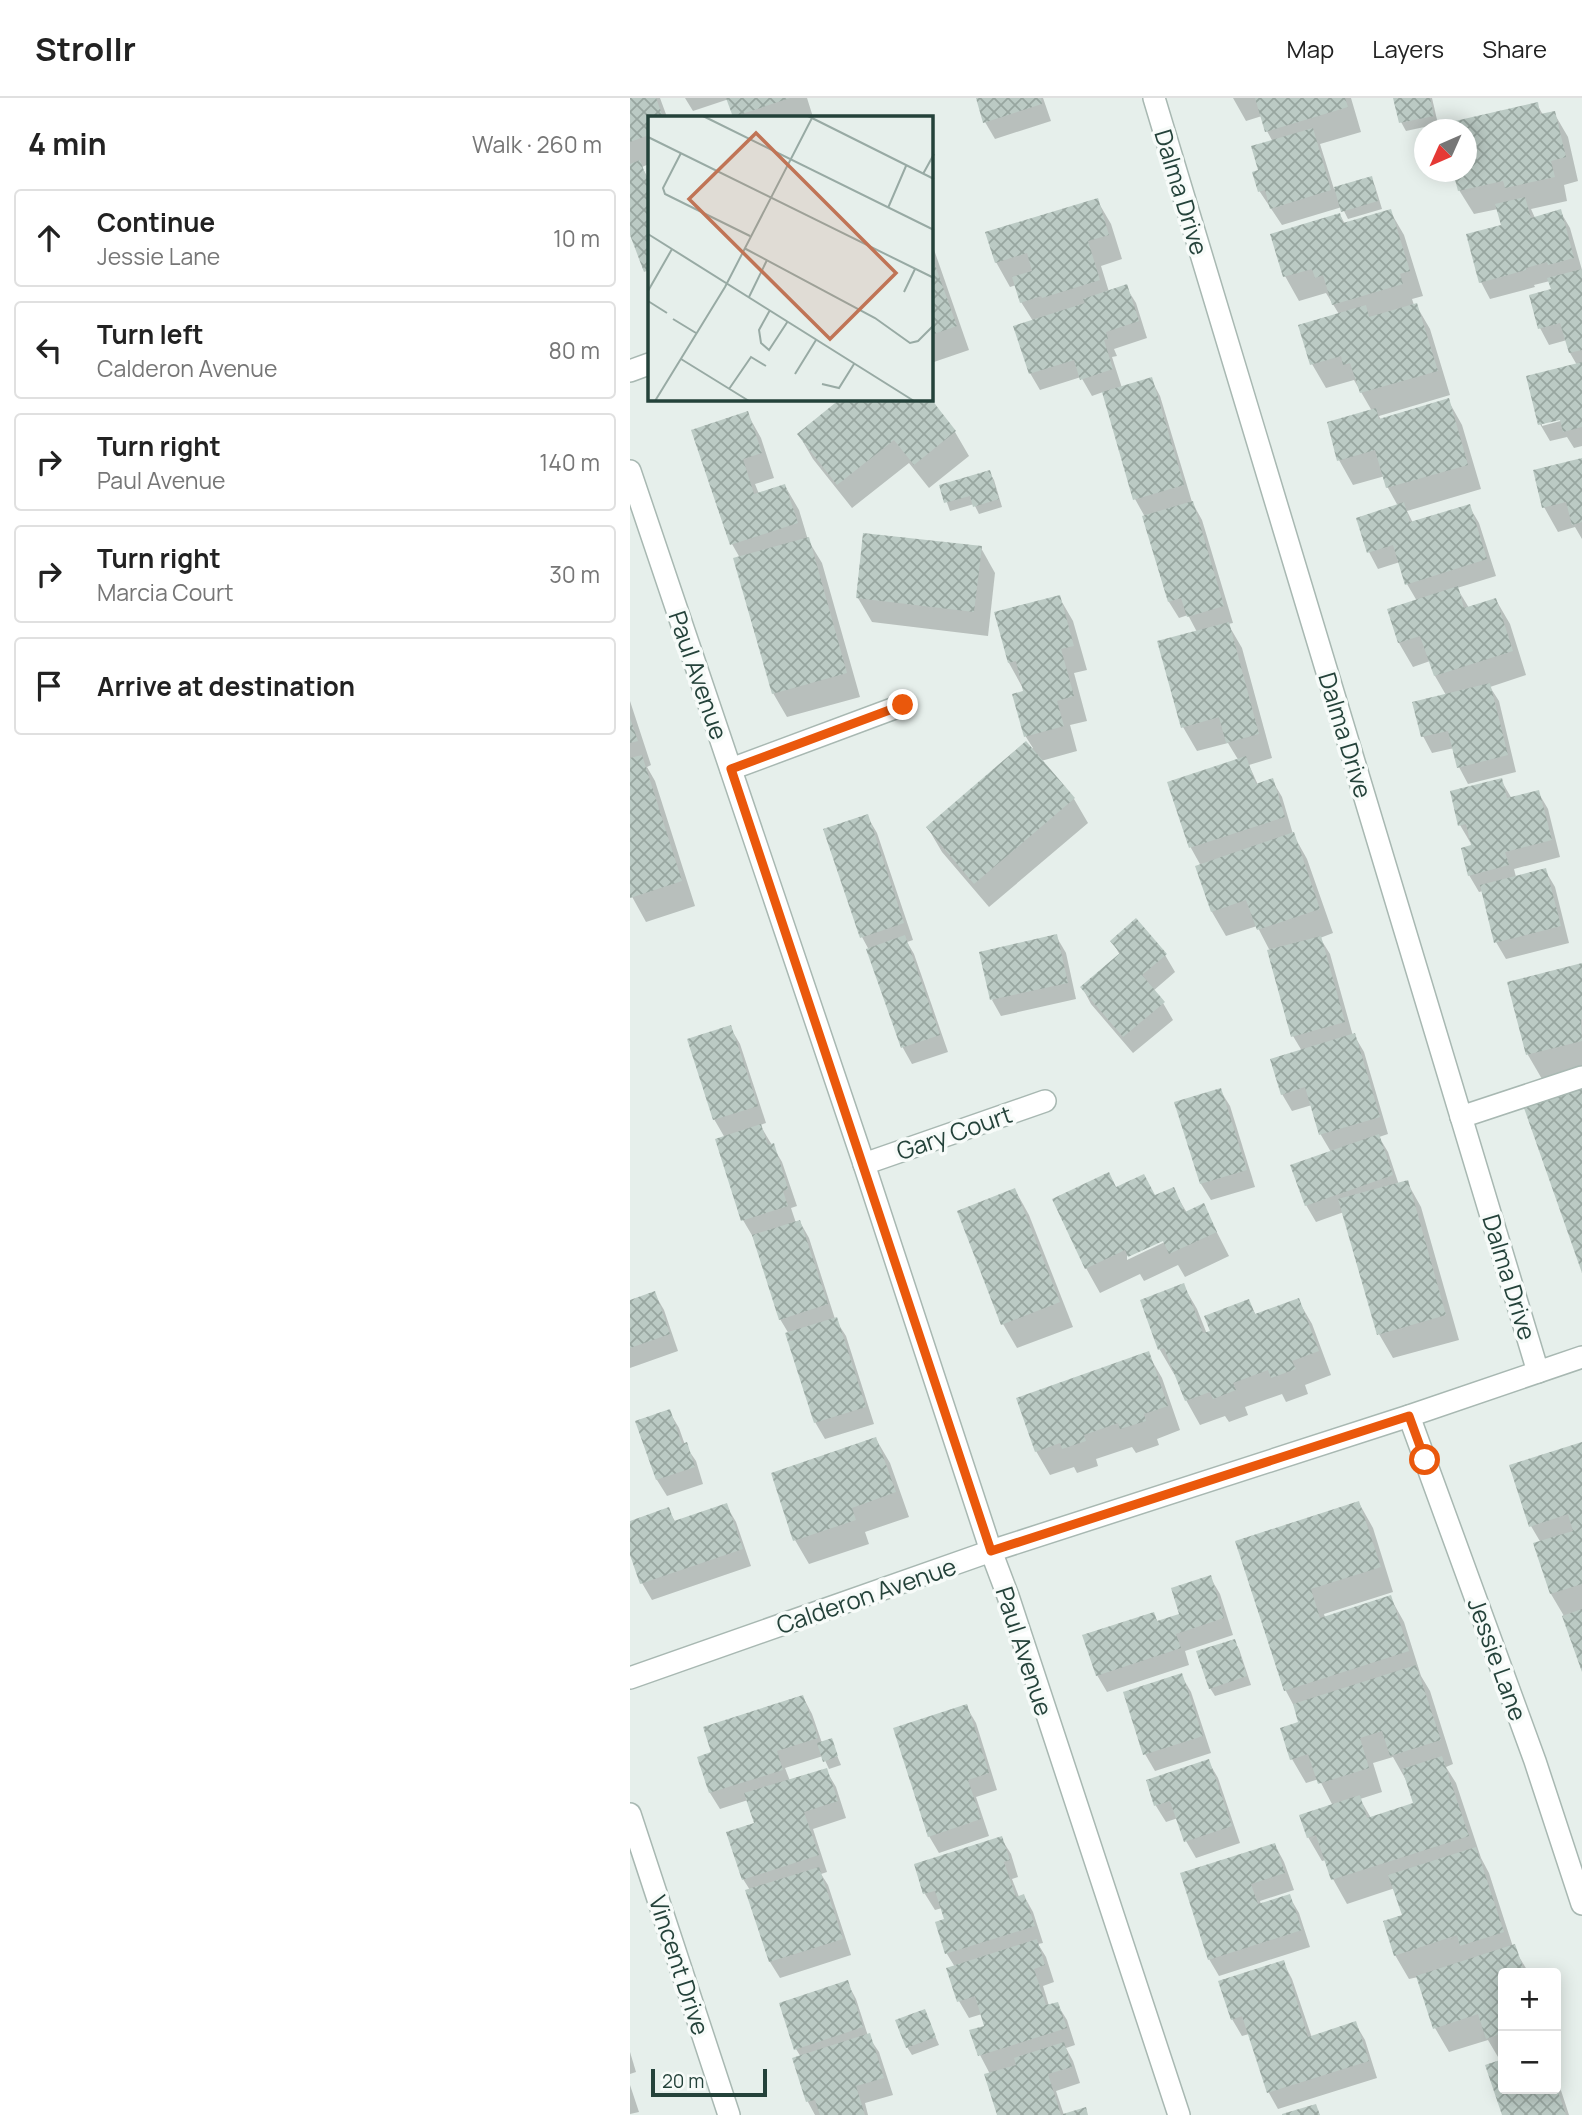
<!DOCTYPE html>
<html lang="en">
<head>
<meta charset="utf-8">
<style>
  body { margin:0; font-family:Manrope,sans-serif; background:#f6f6f6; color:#222 }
  .controls { position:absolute; right:21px; bottom:21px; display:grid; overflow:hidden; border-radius:7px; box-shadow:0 4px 18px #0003 }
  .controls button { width:63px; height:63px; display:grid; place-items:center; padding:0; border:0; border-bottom:2px solid #e0e0e0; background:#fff; color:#222; font:35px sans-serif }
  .compass { position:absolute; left:784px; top:21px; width:63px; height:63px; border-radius:50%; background:#fff; box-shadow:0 4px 18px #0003; rotate:225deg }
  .scale { position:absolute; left:21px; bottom:18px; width:116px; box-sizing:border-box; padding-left:7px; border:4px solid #24423a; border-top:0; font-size:19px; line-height:24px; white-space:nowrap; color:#24423a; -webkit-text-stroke:5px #f7fbf9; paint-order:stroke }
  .stop { position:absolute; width:21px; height:21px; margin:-16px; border:5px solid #ea580c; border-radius:50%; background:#fff }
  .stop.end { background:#ea580c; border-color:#fff; box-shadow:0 2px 7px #0008 }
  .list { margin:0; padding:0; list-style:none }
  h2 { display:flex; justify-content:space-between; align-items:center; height:91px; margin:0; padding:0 28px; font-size:30px }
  h2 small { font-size:23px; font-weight:400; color:#767676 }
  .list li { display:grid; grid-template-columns:46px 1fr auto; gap:21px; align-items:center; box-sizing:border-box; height:98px; margin:0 14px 14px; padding:0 14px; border:2px solid #e0e0e0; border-radius:7px }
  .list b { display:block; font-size:26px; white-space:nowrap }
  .list p { margin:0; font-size:23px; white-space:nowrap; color:#767676 }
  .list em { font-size:23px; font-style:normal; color:#767676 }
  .icon { flex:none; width:38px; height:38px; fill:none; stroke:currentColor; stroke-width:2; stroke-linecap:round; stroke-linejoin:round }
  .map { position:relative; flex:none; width:952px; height:2017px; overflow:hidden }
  header { display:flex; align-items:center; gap:42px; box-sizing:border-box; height:98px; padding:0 35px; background:#fff; border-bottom:2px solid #e0e0e0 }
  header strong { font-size:33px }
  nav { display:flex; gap:38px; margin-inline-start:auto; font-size:24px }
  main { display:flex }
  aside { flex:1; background:#fff }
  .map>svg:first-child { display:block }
</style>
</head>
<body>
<header>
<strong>Strollr</strong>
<nav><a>Map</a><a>Layers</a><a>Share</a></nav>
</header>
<main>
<aside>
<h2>4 min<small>Walk · 260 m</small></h2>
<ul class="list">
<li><svg class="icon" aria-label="ahead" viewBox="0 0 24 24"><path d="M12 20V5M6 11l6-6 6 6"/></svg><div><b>Continue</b><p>Jessie Lane</p></div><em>10 m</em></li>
<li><svg class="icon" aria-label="left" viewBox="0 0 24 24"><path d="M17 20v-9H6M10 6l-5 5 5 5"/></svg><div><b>Turn left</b><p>Calderon Avenue</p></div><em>80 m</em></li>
<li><svg class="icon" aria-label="right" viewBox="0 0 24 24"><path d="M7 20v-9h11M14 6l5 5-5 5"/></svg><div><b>Turn right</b><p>Paul Avenue</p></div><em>140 m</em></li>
<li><svg class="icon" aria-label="right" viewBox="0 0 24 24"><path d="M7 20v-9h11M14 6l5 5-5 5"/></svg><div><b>Turn right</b><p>Marcia Court</p></div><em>30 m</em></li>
<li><svg class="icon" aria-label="arrive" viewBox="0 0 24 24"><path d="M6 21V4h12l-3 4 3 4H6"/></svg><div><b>Arrive at destination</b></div></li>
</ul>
</aside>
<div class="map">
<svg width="952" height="2017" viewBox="0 0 952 2017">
  <defs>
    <pattern id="building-cross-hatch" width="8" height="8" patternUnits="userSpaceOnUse" patternTransform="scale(1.75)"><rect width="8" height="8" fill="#bbcac4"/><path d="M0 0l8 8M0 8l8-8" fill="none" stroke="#98a6a0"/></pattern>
  </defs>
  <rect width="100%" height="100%" fill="#e6efeb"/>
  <g fill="#0003" fill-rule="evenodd">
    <path d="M0 0H30L37 19H19V66L12 69 19 82V179L0 132Z"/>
    <path d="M55 0H177L183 19H105L99 1 63 13Z"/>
    <path d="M347 0H413L421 23 365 41 355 24Z"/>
    <path d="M603 0H721L731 34 690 46 704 91 741 80 745 88 752 111 718 121 712 109 652 127 630 94 624 75 631 74 643 44 637 33 632 18 616 23Z"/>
    <path d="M765 0H802L808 26 776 33 771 24Z"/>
    <path d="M907 6 913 17 924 15 938 39 948 83 934 87 937 103 901 111 905 120 930 113 940 130 952 172V348L944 350 937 339 920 343 910 326 947 267 940 255 937 242 919 247 910 230 923 192 920 183 904 187 905 189 860 201 851 184 873 129 868 111 844 116 829 92 825 74H836ZM938 318V321L912 328V324Z"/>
    <path d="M467 102 481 126 492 161 471 168 479 194 496 189 506 205 517 240 484 251 487 258 482 259 492 290 521 281 530 298 562 404 572 422 603 525 598 526 612 550 642 660 619 667 628 687 642 682 652 699 663 736 677 761 703 835 690 840 700 856 723 938 724 937 734 954 758 1036 749 1039 758 1054 769 1087 777 1084 791 1109 829 1242 763 1260 749 1236 714 1114 686 1124 676 1107 701 1054 691 1037 682 1007 662 1013 652 996 672 953 663 938 640 853 627 828 596 838 582 814 567 769 571 768 561 750 540 685 609 663 598 645 567 653 553 629 567 534 558 517 549 520 539 504 515 419 505 401 473 294 462 298 451 279 410 292 400 275 403 223 391 204 386 187 380 189 366 164Z"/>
    <path d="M760 113 774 137 793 198 782 201 784 207H786L800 231 820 297 749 318 751 322 818 302 832 327 851 391 777 413 783 425 839 408 849 425 866 478 827 490 839 510 866 502 880 526 896 577 860 589 869 603 886 674 838 686 829 669 824 650 802 655 793 638 816 597 805 578 800 563 783 569 769 545 759 512 787 503 777 486 770 464 748 471 739 454 768 408 758 390 755 378 723 387 709 362 742 313 724 282 696 290 682 266 709 216 696 195 669 203 655 178 710 117 715 126Z"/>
    <path d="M301 143 339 252 301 265Z"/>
    <path d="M213 301H299L325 334 339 358 299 390 279 365 222 410 183 361 169 337Z"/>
    <path d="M117 315 131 340 144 380 125 386 129 396 155 388 169 412 178 442 192 465 230 599 157 619 143 595 110 460 102 446Z"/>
    <path d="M952 361V441L945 429 928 434 914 409Z"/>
    <path d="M359 374 364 382 372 409 349 416 344 406 320 413 311 388Z"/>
    <path d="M351 450 365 475 358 538 242 524 228 500Z"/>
    <path d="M429 499 443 523 457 572 444 575 457 623 440 627 447 653 411 663 444 701 458 725 359 809 312 754 298 730 403 650 396 639 384 597 395 594 379 565 366 515Z"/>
    <path d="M0 603 21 667 17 669 25 683 65 808 16 824 0 795Z"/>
    <path d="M871 682 882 701 908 694 918 711 930 759 884 771 886 779 915 772 925 789 939 845 876 861 866 844 853 793 849 794 839 777 843 748 842 743 840 744 830 727Z"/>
    <path d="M237 718 247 735 283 842 277 844 284 856 318 954 282 966 273 950 239 852 232 839Z"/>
    <path d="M426 838 436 855 446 901 371 918 362 902Z"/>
    <path d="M482 843 535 857 545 874 523 893 533 905 543 922 503 955 461 906 452 889 490 857Z"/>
    <path d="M952 867V971L912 981 898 957 879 885Z"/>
    <path d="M100 929 110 946 136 1025 130 1027 152 1064 167 1108 161 1110 166 1125 170 1124 179 1140 205 1221 216 1238 244 1326 195 1341 185 1324 159 1236 150 1221 123 1139 113 1122 95 1040 84 1021Z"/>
    <path d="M590 992 600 1008 625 1089 581 1102 571 1086 546 1005Z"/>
    <path d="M487 1091 526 1099 543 1091 557 1115 573 1107 599 1158 555 1179 548 1167 514 1183 510 1176 470 1195 456 1170ZM540 1138 541 1141 497 1162V1158Z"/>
    <path d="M385 1092 399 1117 443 1229 387 1250 373 1226Z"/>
    <path d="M553 1187 567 1211 577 1236 582 1234 618 1203 626 1217 668 1202 682 1226 701 1277 675 1287 678 1296 656 1304 652 1296 615 1309 618 1317 599 1324 595 1318 570 1327 556 1302 546 1275 544 1276 530 1252 512 1203Z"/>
    <path d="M24 1195 34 1212 48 1253 0 1270V1204Z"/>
    <path d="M518 1256 532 1280 550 1332 527 1341 529 1347 506 1355 502 1349 466 1361 468 1368 447 1375 444 1369 420 1377 406 1353Z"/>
    <path d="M39 1313 49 1330 55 1347 66 1363 73 1386 37 1398 27 1382 8 1324Z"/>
    <path d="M246 1341 260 1365 279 1419 235 1434 239 1446 179 1466 165 1442Z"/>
    <path d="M952 1346V1570L934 1518 921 1496 906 1447 911 1445 901 1428Z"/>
    <path d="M729 1405 743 1430 763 1494 694 1516 695 1520 760 1499 774 1524 791 1578 800 1593 823 1666 816 1669 826 1685 851 1760 859 1775 883 1849 899 1875H873V1991H926V1977L939 2017H873L871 1964 858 1942 819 1954 805 1930 788 1879 779 1881 765 1857 774 1818 765 1790 717 1806 703 1781 696 1762 692 1763 678 1739 703 1708 689 1681 676 1685 662 1661 670 1625 665 1610 656 1593 608 1444ZM763 1659 776 1682 785 1706 741 1720 730 1701 752 1694 743 1665Z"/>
    <path d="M96 1407 106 1424 121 1468 22 1502 12 1485 0 1452V1424L38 1411 46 1425Z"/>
    <path d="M580 1479 590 1496 603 1537 555 1553 559 1567 477 1594 467 1577 523 1516 528 1524 551 1518Z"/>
    <path d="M604 1543 609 1551 621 1587 585 1598 580 1590Z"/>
    <path d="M551 1577 561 1594 581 1655 525 1673 515 1656Z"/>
    <path d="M173 1599 182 1616 192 1645 201 1643 211 1667 196 1672 206 1689 216 1720 183 1731 197 1774 191 1776 198 1787 221 1857 150 1880 140 1864 120 1792 113 1781 126 1726 118 1702 90 1711 80 1695 69 1660 84 1656ZM193 1658 199 1671 160 1683 155 1670Z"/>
    <path d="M336 1608 346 1625 367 1692 346 1699 359 1738 309 1755 299 1738Z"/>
    <path d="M578 1663 588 1680 610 1745 566 1760 556 1743 548 1720 536 1724 526 1708 518 1683Z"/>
    <path d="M371 1740 381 1756 388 1779 382 1781 389 1799 394 1798 403 1814 413 1845 408 1846 416 1859 424 1884 413 1888 419 1908 427 1906 437 1922 445 1947 436 1950 443 1963 450 1985 426 1993 434 2017H368L360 1976 350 1957 356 1929 352 1916 339 1920 329 1903 325 1869 317 1856 307 1825 316 1822 312 1810 305 1812 295 1796 286 1767Z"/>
    <path d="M645 1747 654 1764 664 1792 630 1803 631 1807 659 1798 669 1815 680 1849 589 1878 579 1861 553 1776Z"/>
    <path d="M653 1864 662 1881 682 1940 725 1925 735 1942 747 1980 648 2011 639 1995 619 1936 612 1938 602 1921Z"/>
    <path d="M217 1884 226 1901 238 1938 249 1954 263 1997 235 2005 238 2017H185L178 2004 164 1961 171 1959 166 1951Z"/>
    <path d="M294 1913 309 1947 282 1957 277 1949Z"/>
    <path d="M0 1954 6 1974 0 1976Z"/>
    <path d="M0 1987 9 2014 0 2016Z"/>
  </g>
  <g fill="url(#building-cross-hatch)">
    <path d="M0 0H26L33 19H19V37L0 44Z"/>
    <path d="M96 0H160L103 19Z"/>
    <path d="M346 0H411L412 6 353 25Z"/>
    <path d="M625 0H715L718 9 635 34Z"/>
    <path d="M763 0H800L804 18 769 25Z"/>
    <path d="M908 4 910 16 925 13 936 59 921 63 925 79 875 90 873 83 828 93 823 74H836V32H814L812 26Z"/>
    <path d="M683 30 701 92 640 111 635 92 628 94 622 74 628 72 621 48Z"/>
    <path d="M10 62 19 86V172L14 174 0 137V66Z"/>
    <path d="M742 78 748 103 711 114 704 89Z"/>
    <path d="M895 99 901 120 931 111 944 160 918 167 917 164 896 170V172L849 185 836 136 871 127 865 106Z"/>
    <path d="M468 100 479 137 458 143 470 182 412 200 411 198 390 205 382 179 402 173 397 155 365 165 355 134Z"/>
    <path d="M761 111 780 173 770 176 773 186 702 207 693 177 685 180 682 171 653 179 640 136 710 115 713 125Z"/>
    <path d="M301 156 327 228 301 237Z"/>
    <path d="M952 171V252L939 255 930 225 908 231 899 197 921 191 917 180Z"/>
    <path d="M497 186 509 223 476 234 478 241 474 242 483 271 450 282 444 262 399 276 383 228 455 205 453 201Z"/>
    <path d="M787 205 808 273 730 295 720 265 713 267 711 258 680 267 668 227 736 207 739 219Z"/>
    <path d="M952 264V329L933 334 930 322 908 327 896 278Z"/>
    <path d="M522 279 554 387 503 402 472 294Z"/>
    <path d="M819 300 838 367 756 390 745 352 707 363 697 324 746 310 749 321Z"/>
    <path d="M210 301H301L326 333 284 367 264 342 207 387 167 336Z"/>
    <path d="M118 313 132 355 113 361 124 396 155 386 168 425 100 447 61 332Z"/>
    <path d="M952 360V424L942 427 936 404 912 410 903 372Z"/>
    <path d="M360 372 369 401 343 409 340 398 314 405 309 387Z"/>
    <path d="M563 403 594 508 557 519 551 500 538 504 512 418Z"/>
    <path d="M774 404 780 424 840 406 857 461 775 487 763 447 737 455 726 420Z"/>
    <path d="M233 435 352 448 344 514 226 500Z"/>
    <path d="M179 439 217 575 142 596 103 460Z"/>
    <path d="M828 488 834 510 866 500 883 553 804 578 790 538 768 545 757 511Z"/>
    <path d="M430 497 444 548 431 551 444 598 427 603 434 628 394 639 382 596 393 593 386 563 378 565 364 514Z"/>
    <path d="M599 524 629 636 596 645 589 619 551 630 527 543Z"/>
    <path d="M860 585 878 657 827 670 818 633 791 639 782 604Z"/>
    <path d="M0 620 8 643 0 645Z"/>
    <path d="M396 643 445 700 344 786 296 729Z"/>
    <path d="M12 657 52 783 0 800V660Z"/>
    <path d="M616 658 626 686 643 680 655 719 559 750 537 684Z"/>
    <path d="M872 680 877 700 909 692 922 742 875 754 879 767 838 778 831 750 841 747 836 726 828 728 820 693Z"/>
    <path d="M238 716 274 825 230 840 193 731Z"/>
    <path d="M664 734 690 811 627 832 616 802 581 814 565 768Z"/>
    <path d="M916 770 931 828 864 845 850 787Z"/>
    <path d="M506 820 537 856 512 877 535 904 493 939 450 889 490 855 480 843Z"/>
    <path d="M427 836 438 885 360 902 349 854Z"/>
    <path d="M275 837 310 937 271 950 236 851Z"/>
    <path d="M691 838 715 924 661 939 637 852Z"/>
    <path d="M952 865V921L951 922 952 943 896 957 877 884Z"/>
    <path d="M101 927 128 1008 83 1022 57 941Z"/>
    <path d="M725 935 750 1019 689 1037 675 989 651 997 640 961Z"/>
    <path d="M591 990 617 1072 570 1086 544 1004Z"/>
    <path d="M952 990V1175L894 1010Z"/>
    <path d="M131 1026 138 1047 144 1045 158 1091 153 1093 158 1108 111 1123 85 1041Z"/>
    <path d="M749 1036 763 1077 675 1108 660 1067Z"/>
    <path d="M479 1074 486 1089 514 1076 525 1097 544 1089 555 1114 574 1105 587 1134 539 1156 533 1143 498 1159 495 1152 455 1171 422 1101Z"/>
    <path d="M778 1082 816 1217 747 1237 708 1101Z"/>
    <path d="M385 1090 430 1204 371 1227 327 1113Z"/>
    <path d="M170 1122 198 1206 149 1222 122 1137Z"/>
    <path d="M554 1185 573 1235 580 1233 574 1218 619 1201 625 1216 669 1200 689 1253 662 1263 666 1271 641 1280 638 1272 603 1285 606 1292 583 1301 580 1294 555 1303 534 1250 528 1252 510 1202Z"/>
    <path d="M25 1193 40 1236 0 1250V1202Z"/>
    <path d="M207 1219 236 1309 184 1325 155 1235Z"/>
    <path d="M519 1253 538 1308 514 1316 516 1323 490 1331 488 1325 454 1337 456 1343 432 1351 430 1345 405 1354 386 1300Z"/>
    <path d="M40 1311 52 1346 57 1344 65 1369 26 1382 5 1323Z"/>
    <path d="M246 1339 266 1394 222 1410 226 1422 163 1443 141 1375Z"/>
    <path d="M952 1344V1486L920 1496 903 1445 943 1433 938 1416 899 1429 879 1367Z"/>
    <path d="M729 1403 751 1469 681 1491 690 1520 761 1497 779 1553 654 1593 605 1443Z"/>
    <path d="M97 1405 113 1451 10 1486 0 1457V1423L39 1409 44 1423Z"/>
    <path d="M581 1477 594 1520 546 1536 551 1550 466 1578 452 1537 524 1514 527 1523 549 1516 541 1490Z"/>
    <path d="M952 1511V1574L932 1518Z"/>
    <path d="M605 1541 617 1578 579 1591 566 1553Z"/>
    <path d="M786 1567 811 1642 760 1658 752 1633 730 1640 739 1670 688 1686 678 1656 660 1662 650 1630 668 1624 663 1606Z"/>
    <path d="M552 1575 573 1638 513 1657 493 1594Z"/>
    <path d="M173 1597 188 1640 147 1653 153 1672 79 1695 67 1659 81 1654 73 1629Z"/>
    <path d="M337 1606 359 1675 338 1682 351 1721 298 1739 263 1630Z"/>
    <path d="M202 1640 208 1658 193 1664 187 1645Z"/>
    <path d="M812 1658 839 1738 701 1782 686 1737 677 1740 669 1717 730 1697 737 1720 783 1705 772 1671Z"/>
    <path d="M579 1661 602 1728 554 1744 540 1703 524 1708 516 1682Z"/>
    <path d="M197 1670 208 1703 174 1714 189 1757 112 1782 96 1734 124 1725 114 1695Z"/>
    <path d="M372 1738 380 1762 374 1764 386 1799 394 1796 405 1828 315 1856 305 1824 314 1821 305 1793 293 1796 284 1766Z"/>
    <path d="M645 1745 655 1775 621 1786 628 1806 660 1796 672 1832 578 1862 550 1775Z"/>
    <path d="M846 1749 874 1834 830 1848 827 1837 764 1858 753 1823 772 1817 758 1777Z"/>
    <path d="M189 1769 213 1841 139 1864 115 1792Z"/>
    <path d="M407 1841 415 1867 404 1871 416 1907 428 1904 437 1930 348 1958 339 1932 354 1928 345 1898 327 1904 316 1870Z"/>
    <path d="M885 1846 895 1875H873V1935L856 1941 848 1916 803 1931 786 1878Z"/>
    <path d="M654 1862 678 1939 726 1923 739 1963 637 1995 612 1918 601 1922 588 1883Z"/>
    <path d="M218 1882 233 1929 164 1952 149 1905Z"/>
    <path d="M295 1911 306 1939 276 1950 265 1922Z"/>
    <path d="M240 1935 254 1980 226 1988 235 2017H190L185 2002 176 2004 162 1960Z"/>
    <path d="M434 1944 442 1969 418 1976 431 2017H367L354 1976 386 1967 384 1960Z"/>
    <path d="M873 1961V1991H927L936 2017H872L855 1967Z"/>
    <path d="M686 2006 690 2017H652V2016Z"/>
    <path d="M456 2009 458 2017H433V2016Z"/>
  </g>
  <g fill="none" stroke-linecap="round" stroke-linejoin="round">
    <defs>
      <path id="service" d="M831 1019 952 979"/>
      <g id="minor">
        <path d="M524 0 908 1274"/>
        <path d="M0 273 19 266"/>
        <path d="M0 373 234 1066 361 1453 378 1498 549 2017"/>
        <path d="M101 671 273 607"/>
        <path d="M234 1066 415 1003"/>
        <path d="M779 1318 905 1663 952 1806"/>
        <path d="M0 1716 99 2017"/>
      </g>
      <path id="tertiary" d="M0 1580 361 1453 779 1318 952 1259"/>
    </defs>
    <use href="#service" stroke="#a8b8b2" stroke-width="24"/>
    <use href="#minor" stroke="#a8b8b2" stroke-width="24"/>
    <use href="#tertiary" stroke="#a8b8b2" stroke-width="24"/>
    <use href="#service" stroke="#fff" stroke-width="21"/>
    <use href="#minor" stroke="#fff" stroke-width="21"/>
    <use href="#tertiary" stroke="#fff" stroke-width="21"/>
  </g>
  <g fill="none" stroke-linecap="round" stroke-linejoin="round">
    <path stroke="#ea580c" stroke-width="9" d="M273 607 101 671 361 1453 779 1318 795 1362"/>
  </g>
  <g text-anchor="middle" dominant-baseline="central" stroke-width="7" stroke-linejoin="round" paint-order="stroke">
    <g font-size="24" fill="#24423a" stroke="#f7fbf9">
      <text transform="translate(552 94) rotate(73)">Dalma Drive</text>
      <text transform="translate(69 577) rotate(71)">Paul Avenue</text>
      <text transform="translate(716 637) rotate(73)">Dalma Drive</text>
      <text transform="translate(324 1034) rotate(-19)">Gary Court</text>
      <text transform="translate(880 1179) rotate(73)">Dalma Drive</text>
      <text transform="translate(236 1497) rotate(-19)">Calderon Avenue</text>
      <text transform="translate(395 1553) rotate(72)">Paul Avenue</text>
      <text transform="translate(868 1561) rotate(70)">Jessie Lane</text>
      <text transform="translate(50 1867) rotate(72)">Vincent Drive</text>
    </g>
  </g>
  <g transform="translate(18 18)">
    <rect width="285" height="285" fill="#e6efeb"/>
    <path fill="none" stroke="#98aaa4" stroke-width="2" d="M55 0 286 114M160 0 286 63M0 21 286 162M33 37 15 72 17 78 102 120M275 58 286 38M240 92 258 50M0 118 266 285M96 132 227 202 262 227 270 225 286 209M0 175 24 133M256 176 267 153M101 181 119 144M0 185 19 197M122 194 111 214 113 227 121 234 140 205M25 203 48 217M33 243 101 285M147 258 168 224M174 268 191 272 206 248M81 273 103 241 118 250M7 285 77 171 165 0"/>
    <path fill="#c07456" fill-opacity="0.15" stroke="#c07456" stroke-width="3.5" d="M108 17 248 157 182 223 41 83Z"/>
    <rect width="285" height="285" fill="none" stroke="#24423a" stroke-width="3.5"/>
  </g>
</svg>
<div class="controls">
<button>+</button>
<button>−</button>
</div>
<svg class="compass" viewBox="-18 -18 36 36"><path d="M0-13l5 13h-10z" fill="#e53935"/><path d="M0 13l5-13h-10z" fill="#767676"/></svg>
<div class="scale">20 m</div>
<div class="stop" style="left:795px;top:1362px"></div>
<div class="stop end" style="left:273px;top:607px"></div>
</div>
</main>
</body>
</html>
